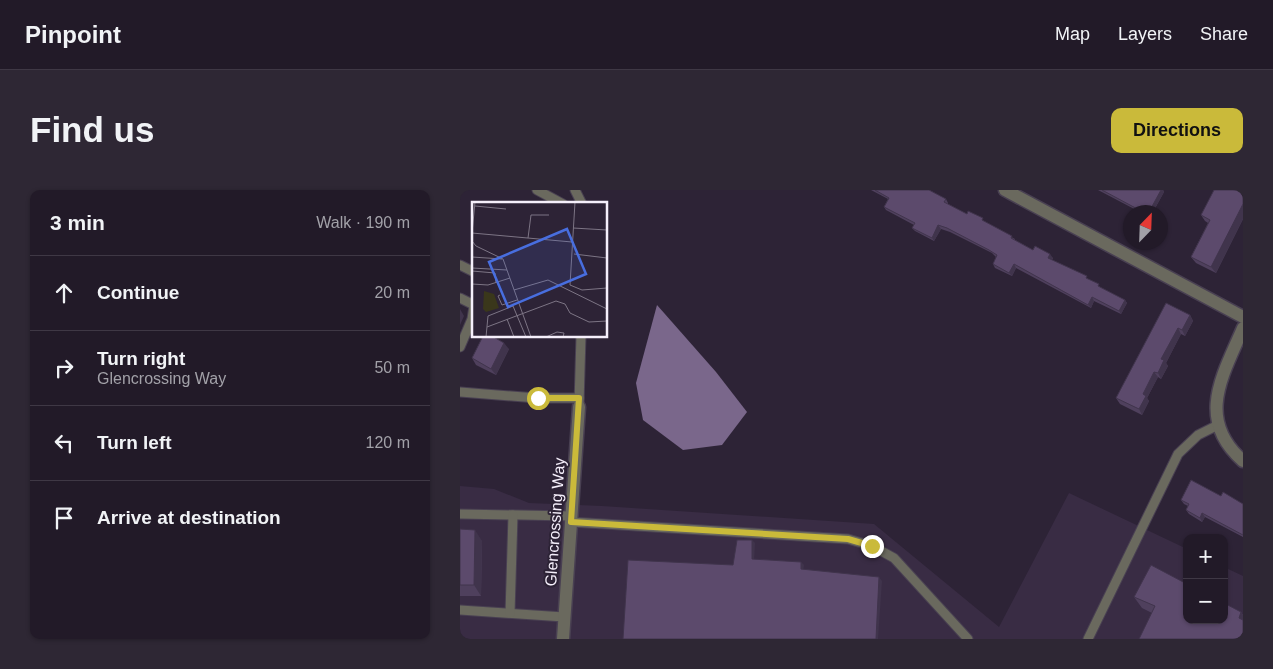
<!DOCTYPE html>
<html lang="en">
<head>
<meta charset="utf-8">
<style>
  body { margin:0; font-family:Helvetica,sans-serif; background:#2e2734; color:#f1f3f6 }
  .controls { position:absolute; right:15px; bottom:15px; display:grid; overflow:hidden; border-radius:10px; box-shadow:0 1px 4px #0004 }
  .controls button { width:45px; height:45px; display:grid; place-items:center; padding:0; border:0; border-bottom:1px solid #3f3845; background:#221a28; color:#f1f3f6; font:25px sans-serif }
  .compass { position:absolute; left:663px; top:15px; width:45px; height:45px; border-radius:50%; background:#221a28; box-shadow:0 1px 4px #0004; rotate:23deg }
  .stop { position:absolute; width:15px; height:15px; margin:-11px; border:4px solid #caba3a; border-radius:50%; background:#fff }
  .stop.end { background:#caba3a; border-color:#fff; box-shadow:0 1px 5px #0008 }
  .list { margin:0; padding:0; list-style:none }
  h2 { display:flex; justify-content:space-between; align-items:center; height:65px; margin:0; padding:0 20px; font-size:21px }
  h2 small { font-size:16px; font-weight:400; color:#a2a1a8 }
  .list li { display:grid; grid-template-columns:32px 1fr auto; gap:15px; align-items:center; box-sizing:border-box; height:75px; padding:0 20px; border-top:1px solid #3f3845 }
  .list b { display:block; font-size:19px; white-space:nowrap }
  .list p { margin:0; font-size:16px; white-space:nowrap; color:#a2a1a8 }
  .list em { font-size:16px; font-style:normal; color:#a2a1a8 }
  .icon { flex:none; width:28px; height:28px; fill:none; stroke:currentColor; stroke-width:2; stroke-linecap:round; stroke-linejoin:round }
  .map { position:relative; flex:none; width:783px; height:449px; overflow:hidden; border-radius:10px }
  header { display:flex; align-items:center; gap:30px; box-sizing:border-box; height:70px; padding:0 25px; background:#221a28; border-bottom:1px solid #3f3845 }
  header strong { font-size:24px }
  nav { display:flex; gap:28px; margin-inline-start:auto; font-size:18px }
  .intro { display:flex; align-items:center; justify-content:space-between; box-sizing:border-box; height:120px; padding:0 30px }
  h1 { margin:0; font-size:35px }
  .button { padding:12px 22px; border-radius:10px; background:#caba3a; color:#111; font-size:18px; font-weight:700 }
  main { display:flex; gap:30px; padding:0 30px }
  aside { flex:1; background:#221a28; border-radius:10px; box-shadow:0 1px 4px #0004 }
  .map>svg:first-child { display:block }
</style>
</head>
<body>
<header>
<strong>Pinpoint</strong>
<nav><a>Map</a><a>Layers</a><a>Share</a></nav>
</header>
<div class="intro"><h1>Find us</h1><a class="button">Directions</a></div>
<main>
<aside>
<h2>3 min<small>Walk · 190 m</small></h2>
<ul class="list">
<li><svg class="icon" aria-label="ahead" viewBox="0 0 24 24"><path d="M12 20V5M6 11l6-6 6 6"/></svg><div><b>Continue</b></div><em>20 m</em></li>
<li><svg class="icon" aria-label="right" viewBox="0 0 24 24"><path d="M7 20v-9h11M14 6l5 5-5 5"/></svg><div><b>Turn right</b><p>Glencrossing Way</p></div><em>50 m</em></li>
<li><svg class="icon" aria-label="left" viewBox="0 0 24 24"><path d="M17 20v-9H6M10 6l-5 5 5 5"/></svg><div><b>Turn left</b></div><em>120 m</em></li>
<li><svg class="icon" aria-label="arrive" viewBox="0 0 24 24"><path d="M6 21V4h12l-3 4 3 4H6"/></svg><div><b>Arrive at destination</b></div></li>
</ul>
</aside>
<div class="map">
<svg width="783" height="449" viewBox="0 0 783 449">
  <rect width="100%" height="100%" fill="#2d2336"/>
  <path fill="#392c44" d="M0 296 34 299 69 313 142 316 414 334 539 437 609 303 727 359V430H764V377L783 386V449H0Z"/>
  <path fill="#7a678b" d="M197 115 256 182 287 222 262 255 223 260 183 230 176 193Z"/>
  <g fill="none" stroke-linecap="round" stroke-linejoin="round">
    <defs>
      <g id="service">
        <path d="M77 0 103 14"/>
        <path d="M115 0 122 14"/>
        <path d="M0 75 14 82"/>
        <path d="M0 108 14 115"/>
        <path d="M0 157 12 129 14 116"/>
        <path d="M0 202 77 208H119"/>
        <path d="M119 214 121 146"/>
        <path d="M0 324 111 326"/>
        <path d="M111 332 388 349 412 356 434 368 508 449"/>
        <path d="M0 420 104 427"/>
        <path d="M50 423 53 325"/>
        <path d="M628 449 718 264 738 245 758 235"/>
      </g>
      <g id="minor">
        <path d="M545 0 783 127"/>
        <path d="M783 138C763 185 735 229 783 271"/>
        <path d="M103 449 119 217"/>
      </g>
    </defs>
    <use href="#service" stroke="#494052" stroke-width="11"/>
    <use href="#minor" stroke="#494052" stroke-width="15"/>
    <use href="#service" stroke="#6a695e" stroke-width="9"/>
    <use href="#minor" stroke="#6a695e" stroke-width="12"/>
  </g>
  <g fill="#4f405d">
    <path d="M411 0H469L486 9 488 13V14L507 24 525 32 555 49V50L573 60 593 68 592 70 630 90 641 98 665 110 667 113 661 124 634 111 631 118 556 78 552 86 535 78 533 74 536 67 532 63 490 42 481 39 474 51 455 41 452 38 454 35 426 20 424 17 428 9Z"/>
    <path d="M638 0H703L704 2 693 22H680Z"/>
    <path d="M783 0V29L756 83 736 73 731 67 748 33 745 31 741 25Z"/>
    <path d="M730 125 733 131 725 146 721 144 706 173 708 176 701 189 698 187 687 208 689 211 682 225 660 214 656 208Z"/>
    <path d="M49 159 36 185 16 175 12 168Z"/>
    <path d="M761 306 783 314V347L745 327 742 332 729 324 726 320 728 316 724 314 721 310Z"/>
    <path d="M0 339 22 351 21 406H0Z"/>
    <path d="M674 407 781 422 783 425V449L692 423 682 418Z"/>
  </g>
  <g fill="#40344c">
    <path d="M701 0H703L704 2 693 22H689Z"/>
    <path d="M783 14V29L756 83 751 77Z"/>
    <path d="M478 35 481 39 474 51 472 48Z"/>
    <path d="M590 64 593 68 590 72 588 68Z"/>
    <path d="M554 74 556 78 552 86 549 83Z"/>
    <path d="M632 107 634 111 631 118 628 115Z"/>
    <path d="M665 110 667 113 661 124 659 121Z"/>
    <path d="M0 119 4 126 0 135Z"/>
    <path d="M730 125 733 131 725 146 722 140Z"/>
    <path d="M718 138 721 144 706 173 708 176 701 189 698 183 701 169Z"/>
    <path d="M44 153 49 159 36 185 31 179Z"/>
    <path d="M694 182 698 187 687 208 689 211 682 225 679 219 683 204Z"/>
    <path d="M742 323 745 327 742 332 740 328Z"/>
    <path d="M15 340 22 351 21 406 14 395Z"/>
    <path d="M292 350 295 353 294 372 292 369Z"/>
    <path d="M341 372 344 375 343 383 341 379Z"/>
    <path d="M419 387 422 391 418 449H416Z"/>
    <path d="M781 422 783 425V434L779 428Z"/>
  </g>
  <g fill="#5c4a6c" stroke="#40344c">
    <path d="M415 0H469L486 9 484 12 507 24 508 21 523 28 522 30 552 46 551 48 573 60 575 56 590 64 588 68 627 86 626 88 639 94 638 96 665 110 659 121 632 107 628 115 554 74 549 83 533 74 537 65 529 60 487 38 478 35 472 48 452 38 455 33 424 17 429 8Z"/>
    <path d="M642 0H701L689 22H683Z"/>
    <path d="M754 0H783V14L751 77 731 67 750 30 741 25Z"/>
    <path d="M706 113 730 125 722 140 718 138 701 169 704 170 698 183 694 182 683 204 686 206 679 219 656 208Z"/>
    <path d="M23 146H32L44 153 31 179 12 168Z"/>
    <path d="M731 290 761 306 763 302 783 314V345L742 323 740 328 726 320 729 314 721 310Z"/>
    <path d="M0 339 15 340 14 395H0Z"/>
    <path d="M277 350H292V369L341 372V379L419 387 416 449H163L168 370 273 375Z"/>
    <path d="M691 375 727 394V430H764V413L781 422 779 428 783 430V449H679L695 416 674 407Z"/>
  </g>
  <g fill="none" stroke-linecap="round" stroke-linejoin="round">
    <path stroke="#caba3a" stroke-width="6" d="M78 208H119L111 332 388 349 412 356"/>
  </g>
  <g text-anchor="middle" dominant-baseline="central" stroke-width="4" stroke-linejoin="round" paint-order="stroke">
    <g font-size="16" fill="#f5effb" stroke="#2d2336">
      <text transform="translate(95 332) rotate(-86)">Glencrossing Way</text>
    </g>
  </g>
  <g transform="translate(12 12)">
    <rect width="135" height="135" fill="#2d2336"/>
    <path d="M12 89 22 92 27 106 14 110 11 107Z" fill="#3a371b"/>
    <path fill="none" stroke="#7d7585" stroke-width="1" d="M103 0 98 83 110 88 135 86M3 4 34 7M101 26 135 28M0 31 100 40M0 31 3 0M56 36 59 13H77M0 39 4 44 31 57 59 135M102 52 135 56M0 55 30 57M0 66 35 68M0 69 23 71 24 81M0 82 16 83 38 76M42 88 76 78 135 107M28 93 26 94 30 103 45 98M35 117 42 135M15 125 84 99 93 102 98 111 117 120 135 119M14 135 16 114 41 104 54 135M74 135 85 130 92 131 91 135"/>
    <path fill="#486edf" fill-opacity="0.15" stroke="#486edf" stroke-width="2.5" d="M95 27 114 72 36 105 17 60Z"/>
    <rect width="135" height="135" fill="none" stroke="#f5effb" stroke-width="2.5"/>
  </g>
</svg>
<div class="controls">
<button>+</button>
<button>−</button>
</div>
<svg class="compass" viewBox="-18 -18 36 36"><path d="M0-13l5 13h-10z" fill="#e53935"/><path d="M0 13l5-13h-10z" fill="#a2a1a8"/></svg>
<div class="stop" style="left:78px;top:208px"></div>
<div class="stop end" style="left:412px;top:356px"></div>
</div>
</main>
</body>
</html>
